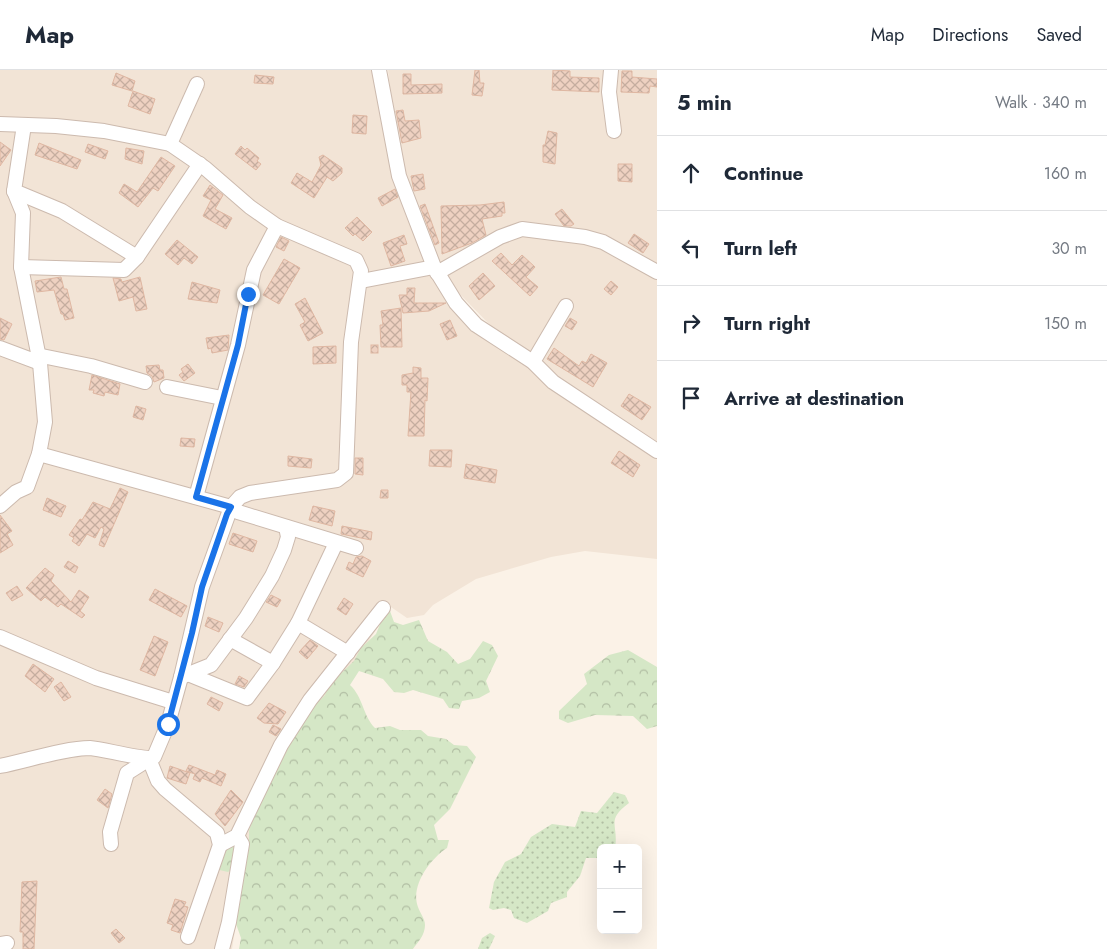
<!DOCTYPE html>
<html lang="en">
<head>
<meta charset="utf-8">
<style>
  body { margin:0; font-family:Jost,sans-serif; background:#f2f2f3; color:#1f2937 }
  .controls { position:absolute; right:15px; bottom:15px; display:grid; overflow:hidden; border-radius:8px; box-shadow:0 5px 20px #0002 }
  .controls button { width:45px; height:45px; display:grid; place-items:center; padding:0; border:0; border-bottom:1px solid #e0e1e3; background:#fff; color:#1f2937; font:25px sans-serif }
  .stop { position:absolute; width:15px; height:15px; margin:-11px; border:4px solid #1a73e8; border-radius:50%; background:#fff }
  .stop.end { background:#1a73e8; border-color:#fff; box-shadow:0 1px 5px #0008 }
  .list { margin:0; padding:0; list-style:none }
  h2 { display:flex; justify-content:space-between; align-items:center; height:65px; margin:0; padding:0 20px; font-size:21px }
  h2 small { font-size:16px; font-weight:400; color:#747a83 }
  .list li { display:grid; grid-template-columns:32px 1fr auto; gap:15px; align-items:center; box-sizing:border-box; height:75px; padding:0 20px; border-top:1px solid #e0e1e3 }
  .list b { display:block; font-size:19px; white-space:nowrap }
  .list em { font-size:16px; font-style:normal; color:#747a83 }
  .icon { flex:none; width:28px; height:28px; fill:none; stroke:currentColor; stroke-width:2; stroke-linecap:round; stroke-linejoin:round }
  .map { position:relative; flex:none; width:657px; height:879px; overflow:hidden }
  header { display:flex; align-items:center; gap:30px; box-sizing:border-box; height:70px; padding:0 25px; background:#fff; border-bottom:1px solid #e0e1e3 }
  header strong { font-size:24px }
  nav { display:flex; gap:28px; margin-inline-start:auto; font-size:18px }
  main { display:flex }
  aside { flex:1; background:#fff }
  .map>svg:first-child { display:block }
</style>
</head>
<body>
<header>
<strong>Map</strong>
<nav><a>Map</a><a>Directions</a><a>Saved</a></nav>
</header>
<main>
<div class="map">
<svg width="657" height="879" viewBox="0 0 657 879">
  <defs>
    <pattern id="green-dots" width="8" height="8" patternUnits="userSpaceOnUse" patternTransform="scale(1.25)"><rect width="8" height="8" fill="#d5e7c6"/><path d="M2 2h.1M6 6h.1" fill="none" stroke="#b1bea3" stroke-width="1.8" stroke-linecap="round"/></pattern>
    <pattern id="forest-crowns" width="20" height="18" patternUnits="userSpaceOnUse" patternTransform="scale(1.25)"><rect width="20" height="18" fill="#d5e7c6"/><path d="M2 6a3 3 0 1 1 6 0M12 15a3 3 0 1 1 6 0" fill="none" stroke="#b1bea3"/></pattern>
    <pattern id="building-cross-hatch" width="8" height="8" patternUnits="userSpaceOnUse" patternTransform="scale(1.25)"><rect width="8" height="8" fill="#eed1c1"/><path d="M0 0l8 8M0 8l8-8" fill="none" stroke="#c5ad9f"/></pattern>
  </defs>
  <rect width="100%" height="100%" fill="#fbf2e7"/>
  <g fill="#f2e4d6">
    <path d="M0 0H376L384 62 439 212 519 289 657 388V489L585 481 551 487 476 509 433 535 424 545 407 548 391 537 347 604 249 772 232 879H0Z"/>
    <path d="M388 0H657V374L560 308 491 256 447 211 435 190 404 98 391 32Z"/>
  </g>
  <g fill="url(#green-dots)">
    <path d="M614 722 625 725 629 733C605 751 619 754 615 778H601V788H586L580 806 567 822V827L551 833 548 841 527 853 514 848 511 840 504 838 493 840 489 838 494 812 505 792 521 784 531 767 552 754 575 757 581 741 597 743Z"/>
    <path d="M490 863 495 866 489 879H478L482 868Z"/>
  </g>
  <g fill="url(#forest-crowns)">
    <path d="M390 541 394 552 403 555 419 550 428 571 447 582 458 594 470 589 483 571 492 575 498 586 486 611 490 622 479 628 462 631 459 639 449 638 443 629 413 620 404 623 394 622 383 609 359 601 350 615C363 627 363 646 375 658L390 656 400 660H421L428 666 446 669 454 675 467 676 476 687 450 739 434 755 438 770H449L447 778C430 789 410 816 418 837 420 843 425 849 425 855 425 865 418 872 413 879H239L241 868 235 851 241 829 240 808 243 787 249 778V761L252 750 279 697 286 677 311 636 318 632 325 625 328 616 354 591 361 578 376 564 385 542Z"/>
    <path d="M628 580 657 597V656L647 659 633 646 595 645 568 653 559 649V641L587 614 584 604 609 585Z"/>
    <path d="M230 775 236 777 233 798 228 802 215 799 218 783Z"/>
  </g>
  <g fill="url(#building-cross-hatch)" stroke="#dfb7a2">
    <path d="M475 0H479L480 13H484L482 26 472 25Z"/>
    <path d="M553 0 570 1V7L599 8V22L552 20Z"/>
    <path d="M622 1H632V7L657 9V17L650 16 649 23 621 22Z"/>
    <path d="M116 3 135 11 132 21 112 15Z"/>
    <path d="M403 4H411V15L442 14V23L403 24Z"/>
    <path d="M255 5 274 7 273 14 254 13Z"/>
    <path d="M133 21 155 29 150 44 128 36Z"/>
    <path d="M403 40 405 51 419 50 421 68 402 73 396 41Z"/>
    <path d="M353 45 367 46 366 64 352 63Z"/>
    <path d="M548 61 557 63 555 94 543 92V75H545Z"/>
    <path d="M0 72 11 80 0 96Z"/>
    <path d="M39 73 81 90 77 99 35 85Z"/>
    <path d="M88 74 108 81 105 89 85 82Z"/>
    <path d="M241 76 245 80 247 78 259 88 257 91 261 94 256 100 235 84Z"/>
    <path d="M126 78 144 81 142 94 125 89Z"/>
    <path d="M323 85 342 98V103L333 111 327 107 314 128 291 113 297 103 312 112 321 95 319 87Z"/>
    <path d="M161 87 175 96 158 121 153 118 138 137 119 123 124 114 137 122Z"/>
    <path d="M618 94H632V112L618 111Z"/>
    <path d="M423 104 425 119 414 121 411 106Z"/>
    <path d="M210 115 223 125 215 139 232 148 226 159 203 146 211 130 203 126Z"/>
    <path d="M395 119 398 127 382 136 378 128Z"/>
    <path d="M504 132 505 143H502V146L482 149 486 165 472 173 442 184 441 136 480 135Z"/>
    <path d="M425 134 439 173 435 175 420 136Z"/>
    <path d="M562 139 574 154 571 156H564L555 144Z"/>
    <path d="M357 147 372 162 363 171 355 164 353 166 345 158Z"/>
    <path d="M634 164 649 174 643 183 628 173Z"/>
    <path d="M404 165 407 174 400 176 405 191 391 196 383 173Z"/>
    <path d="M281 167 289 171 284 181 276 177Z"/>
    <path d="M177 170 198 187 192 194 184 188 178 195 165 184Z"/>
    <path d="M501 183 512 195 522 185 535 197 526 207 538 217 530 226 492 191Z"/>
    <path d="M284 189 300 198 279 234 263 225Z"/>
    <path d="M483 203 495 216 479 230 469 216Z"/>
    <path d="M61 207 64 219H67L74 248 65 250 63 244H61L54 220 37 222 35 211Z"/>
    <path d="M140 207 147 239 136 241 133 227 119 231 113 208 121 209 122 212Z"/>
    <path d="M611 211 618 217 611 225 604 219Z"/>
    <path d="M192 212 220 220 217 233 188 229Z"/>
    <path d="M407 218H415L414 233H446L429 241 403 243 399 225H407Z"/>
    <path d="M305 228 323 263 308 271 300 255 305 252 295 234Z"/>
    <path d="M401 238 402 277H381L380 255H383L381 241Z"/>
    <path d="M0 248 12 254 4 270 0 269Z"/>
    <path d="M570 248 577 252 572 260 565 256Z"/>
    <path d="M450 250 457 266 447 270 440 254Z"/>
    <path d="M229 265 228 280 212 283 211 278 208 279 206 268Z"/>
    <rect x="371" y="275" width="7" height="8"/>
    <path d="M336 276V293L313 294V277Z"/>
    <path d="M554 278 579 296 582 291 586 293 591 284 607 293 593 317 547 289Z"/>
    <path d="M188 294 195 303 184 311 179 305 183 302 181 299Z"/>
    <path d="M159 295 160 300H163L164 308 154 312 152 306 147 303 146 296Z"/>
    <path d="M413 297 421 298V308H428L427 331 425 330 424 366H408L411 322H407V315H402V305L413 303Z"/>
    <path d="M92 305 120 314 118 325 105 322 104 326 93 323 94 320H89Z"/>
    <path d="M629 324 651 337 642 350 621 336Z"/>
    <path d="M136 336 146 339 143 350 133 347Z"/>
    <path d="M181 368 195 369 194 377 180 376Z"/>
    <path d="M430 380H452L451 397 429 396Z"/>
    <path d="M619 381 640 395 633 407 611 393Z"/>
    <path d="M288 386 312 389 311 398 288 396Z"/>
    <path d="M355 388H363V405L355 404Z"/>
    <path d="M466 394 497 400 495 413 464 408Z"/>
    <path d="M120 418 128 422 104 477 99 475 104 459 101 457 95 468 87 464 79 476 72 471 74 468 69 465 80 449 82 450 93 432 110 439Z"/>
    <path d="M381 420H388V428H380Z"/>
    <path d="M47 428 66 436 61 447 43 440Z"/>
    <path d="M313 436 335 441 332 456 309 450Z"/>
    <path d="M0 445 12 461 7 464 13 475 0 483Z"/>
    <path d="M342 456 372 462 371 470 341 464Z"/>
    <path d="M233 463 257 471 253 482 229 474Z"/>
    <path d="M362 486 371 491 363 507 346 499 349 492 353 494 356 487Z"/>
    <path d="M68 491 78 497 75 503 64 497Z"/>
    <path d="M45 498 54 505 51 511 71 532 79 520 89 527 80 541 85 545 82 548 61 534 58 537 45 527 41 531 26 518Z"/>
    <path d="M17 516 23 525 12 531 6 523Z"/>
    <path d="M155 519 187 536 181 547 149 530Z"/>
    <path d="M271 525 281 530 277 537 266 532Z"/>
    <path d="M344 528 353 534 346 545 337 539Z"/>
    <path d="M208 547 223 553 219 562 205 556Z"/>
    <path d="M154 566 168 572 155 606 140 600Z"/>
    <path d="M310 570 318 576 307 589 299 582Z"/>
    <path d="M33 594 54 609 45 622 25 606Z"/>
    <path d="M239 606 248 611 244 617 235 614Z"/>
    <path d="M61 612 71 627 64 631 54 617Z"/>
    <path d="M211 627 223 633 219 641 207 634Z"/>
    <path d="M269 633 286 642 278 654 264 653 257 648Z"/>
    <path d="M273 655 281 659 276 666 269 662Z"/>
    <path d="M189 695 215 705 217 700 226 704 221 716 202 708 200 712 193 709 195 704 186 701Z"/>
    <path d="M170 696 190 703 186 714 167 708Z"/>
    <path d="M105 719 112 724 108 738 97 730Z"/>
    <path d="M231 720 243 732 225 756 215 744Z"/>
    <path d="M37 811 34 879H23V862H20L22 812Z"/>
    <path d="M175 829 186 832 184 836 188 837 180 863 171 860 173 855 167 853Z"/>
    <path d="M116 859 125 868 119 873 111 863Z"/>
  </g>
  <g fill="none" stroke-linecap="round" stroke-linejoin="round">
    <defs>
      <g id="minor">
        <path d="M379 0 399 106 434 197 456 233 476 255 533 292 553 312 657 381"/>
        <path d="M611 0 609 22 614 61"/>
        <path d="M0 54 56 56 104 61 170 74 205 98 250 137 277 156 356 190 361 201 351 272 346 403 337 410 250 423 240 427 231 437 202 517 181 607 168 654 154 687C146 691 104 679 90 678 65 678 26 691 0 696"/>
        <path d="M24 55 14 121 62 141 137 187"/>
        <path d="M170 74 197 14"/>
        <path d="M21 197 124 200 137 187 200 94"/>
        <path d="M437 203 500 167 522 159 585 167 603 172 657 202"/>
        <path d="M361 211 434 197"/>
        <path d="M0 278 40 293 21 197 23 143 14 121"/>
        <path d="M37 285 91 296 145 312"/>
        <path d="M533 292 566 236"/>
        <path d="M40 293 45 352 39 384 231 437 238 442 356 478"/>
        <path d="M167 317 222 328"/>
        <path d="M196 427 238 275 254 200 277 156"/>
        <path d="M0 436 16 422 27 417 39 384"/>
        <path d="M336 473 298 553 348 583"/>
        <path d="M0 567 96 608 173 632"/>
        <path d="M230 569 273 593 298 553"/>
        <path d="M188 604 247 628 273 593"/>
        <path d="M181 607 211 595 246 548 272 506 284 480 288 467 286 457"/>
        <path d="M111 774 110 762 127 703 149 689 158 711 165 719 217 763 220 775 188 867"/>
        <path d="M220 775 237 766 281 675 310 630 383 538"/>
        <path d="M0 874 7 873"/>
        <path d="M222 879 229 852 242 774 237 766"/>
      </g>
    </defs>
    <use href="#minor" stroke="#ccbaae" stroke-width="16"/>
    <use href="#minor" stroke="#fff" stroke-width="14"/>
  </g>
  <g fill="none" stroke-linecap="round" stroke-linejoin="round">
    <path stroke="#1a73e8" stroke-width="6" d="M168 654 192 563 202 517 227 444 231 437 196 427 238 275 248 224"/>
  </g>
</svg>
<div class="controls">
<button>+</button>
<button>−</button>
</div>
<div class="stop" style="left:168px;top:654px"></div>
<div class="stop end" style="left:248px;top:224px"></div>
</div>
<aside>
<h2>5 min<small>Walk · 340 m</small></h2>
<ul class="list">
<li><svg class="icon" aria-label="ahead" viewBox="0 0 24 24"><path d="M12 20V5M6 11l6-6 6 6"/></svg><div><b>Continue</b></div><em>160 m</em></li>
<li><svg class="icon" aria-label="left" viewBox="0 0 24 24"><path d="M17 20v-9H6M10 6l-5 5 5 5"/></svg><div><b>Turn left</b></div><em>30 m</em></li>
<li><svg class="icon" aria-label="right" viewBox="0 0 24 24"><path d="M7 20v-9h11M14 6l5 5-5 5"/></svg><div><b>Turn right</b></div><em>150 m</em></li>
<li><svg class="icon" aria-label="arrive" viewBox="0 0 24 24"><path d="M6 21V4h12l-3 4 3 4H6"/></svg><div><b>Arrive at destination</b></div></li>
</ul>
</aside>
</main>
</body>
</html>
